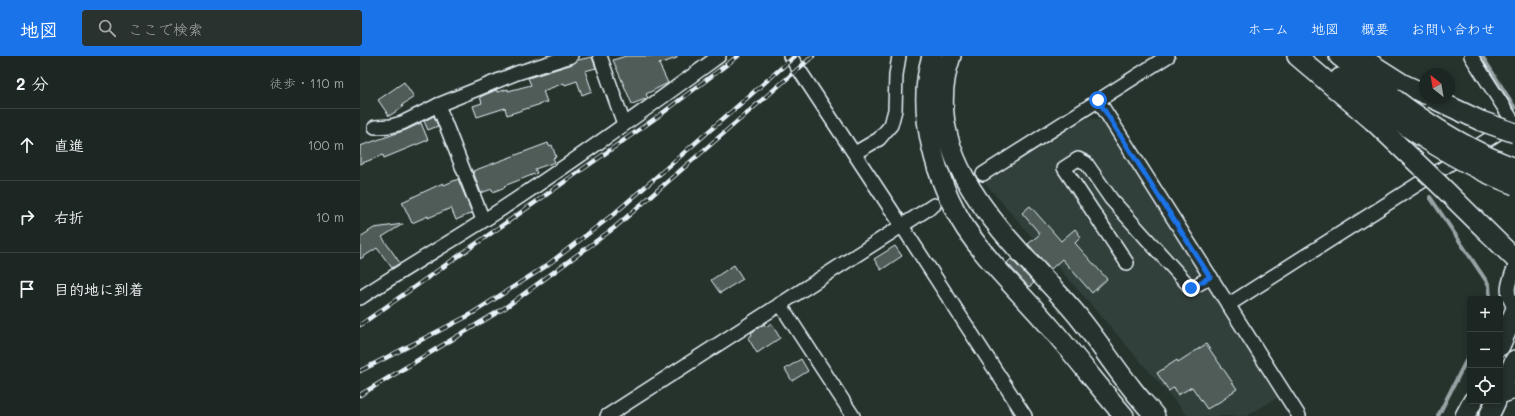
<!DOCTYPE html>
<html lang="ja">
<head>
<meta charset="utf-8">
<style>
  body { margin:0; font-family:Mali,"Klee One",sans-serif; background:#29322f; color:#f1f3f6 }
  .controls { position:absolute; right:12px; bottom:12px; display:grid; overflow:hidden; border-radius:4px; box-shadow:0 2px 6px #0003 }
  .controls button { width:36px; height:36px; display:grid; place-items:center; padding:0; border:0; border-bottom:1px solid #3a4340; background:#1c2622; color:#f1f3f6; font:20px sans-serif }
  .compass { position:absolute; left:1059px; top:12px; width:36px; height:36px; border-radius:50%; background:#1c2622; box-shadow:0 2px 6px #0003; rotate:329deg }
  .stop { position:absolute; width:12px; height:12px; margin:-9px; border:3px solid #1a73e8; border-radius:50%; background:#fff }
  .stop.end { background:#1a73e8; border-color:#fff; box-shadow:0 1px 4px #0008 }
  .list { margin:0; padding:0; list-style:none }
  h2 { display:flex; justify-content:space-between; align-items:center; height:52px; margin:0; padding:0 16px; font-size:17px }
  h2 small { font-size:13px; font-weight:400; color:#a0a5a5 }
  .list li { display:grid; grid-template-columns:26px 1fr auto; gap:12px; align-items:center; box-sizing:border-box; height:72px; padding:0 16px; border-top:1px solid #3a4340 }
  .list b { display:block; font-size:15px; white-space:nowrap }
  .list em { font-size:13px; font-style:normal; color:#a0a5a5 }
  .icon { flex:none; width:22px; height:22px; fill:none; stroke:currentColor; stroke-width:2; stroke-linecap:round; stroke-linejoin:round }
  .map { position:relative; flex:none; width:1155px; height:360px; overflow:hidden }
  header { display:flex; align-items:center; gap:24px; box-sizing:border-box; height:56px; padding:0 20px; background:#1a73e8; color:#fff }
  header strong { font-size:19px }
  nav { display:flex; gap:22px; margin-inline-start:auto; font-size:14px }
  .search { width:280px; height:36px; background:#29322f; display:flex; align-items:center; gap:10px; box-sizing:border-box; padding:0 14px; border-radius:4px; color:#a0a5a5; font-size:15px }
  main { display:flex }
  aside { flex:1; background:#1c2622 }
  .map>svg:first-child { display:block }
</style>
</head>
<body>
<header>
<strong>地図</strong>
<div class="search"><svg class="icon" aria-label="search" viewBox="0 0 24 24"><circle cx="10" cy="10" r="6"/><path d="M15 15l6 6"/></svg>ここで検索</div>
<nav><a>ホーム</a><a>地図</a><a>概要</a><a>お問い合わせ</a></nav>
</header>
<main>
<aside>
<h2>2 分<small>徒歩 · 110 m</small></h2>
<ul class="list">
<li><svg class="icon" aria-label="ahead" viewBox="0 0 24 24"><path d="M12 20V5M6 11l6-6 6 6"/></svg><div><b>直進</b></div><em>100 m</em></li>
<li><svg class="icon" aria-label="right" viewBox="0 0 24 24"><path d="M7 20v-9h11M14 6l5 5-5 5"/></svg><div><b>右折</b></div><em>10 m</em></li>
<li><svg class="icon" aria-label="arrive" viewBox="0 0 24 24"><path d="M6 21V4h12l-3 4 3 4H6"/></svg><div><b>目的地に到着</b></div></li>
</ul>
</aside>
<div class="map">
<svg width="1155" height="360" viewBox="0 0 1155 360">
  <rect width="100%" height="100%" fill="#26332d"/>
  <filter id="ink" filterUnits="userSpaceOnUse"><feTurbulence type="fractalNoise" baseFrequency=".025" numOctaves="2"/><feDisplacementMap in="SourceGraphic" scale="8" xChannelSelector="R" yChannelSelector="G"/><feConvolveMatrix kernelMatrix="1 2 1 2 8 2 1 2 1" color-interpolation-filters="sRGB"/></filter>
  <g filter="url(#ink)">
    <path fill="#333f3a" d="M727 62 745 64 920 340 887 360H828L625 127Z"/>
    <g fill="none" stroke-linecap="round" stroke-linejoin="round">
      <g stroke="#98a3a5" stroke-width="4">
        <path d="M1122 0 1155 52"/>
        <path d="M1070 141 1129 229 1130 243"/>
        <path d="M648 346 656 360"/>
        <path d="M1078 360 1110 297"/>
      </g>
    </g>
    <g fill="#505c59" stroke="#e8f1f8">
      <path d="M266 0H317V2L299 8 308 27 286 38 288 42 272 48 253 4Z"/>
      <path d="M232 1 236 12 225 15 232 35 222 39 217 25 205 29 204 27 183 35 187 46 147 59 145 52 117 61 113 50 122 47 120 41 136 34 137 36 148 33V35L171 29 168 22 213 8 218 4Z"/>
      <path d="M44 26 54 41 42 49 43 51 29 60 18 44Z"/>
      <path d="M74 60 78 70 68 74 64 65Z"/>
      <path d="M61 67 68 84 24 102 23 99 0 108V90L46 74Z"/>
      <path d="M188 87 189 90 192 89 196 101 193 102 195 106 175 113 177 117 144 130 145 131 133 136 132 133 121 137 113 115Z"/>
      <path d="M98 123 112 157 96 164 91 152 68 162V160L52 167 42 146 83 127 84 129Z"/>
      <path d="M670 150 701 185 715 173 721 181 715 187 747 223 732 237 702 203 691 213 668 188 680 178 662 157Z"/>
      <path d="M43 168 22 181 40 207 32 212 17 192 0 203V181L14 172Z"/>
      <path d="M535 190 542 200 521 214 514 203Z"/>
      <path d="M651 203 674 227 669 231 647 207Z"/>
      <path d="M374 209 383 223 360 237 351 224Z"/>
      <path d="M411 267 420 282 397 297 388 282 392 279 391 277 404 268 406 271Z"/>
      <path d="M846 288 877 333 865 341 866 342 847 353 832 331 818 339 814 331 809 335 797 317 817 304 818 306Z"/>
      <path d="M441 303 448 315 432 325 425 313Z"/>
    </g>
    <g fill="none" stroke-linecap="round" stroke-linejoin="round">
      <defs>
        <g id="minor">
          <path d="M240 0 264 68"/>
          <path d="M430 0 542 170 665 360"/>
          <path d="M738 44 939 360"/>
          <path d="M78 49 123 164"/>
          <path d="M15 71 31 70 42 67 78 49 157 17 211 0"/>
          <path d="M495 97 519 83 531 69 535 54 536 19 539 0"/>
          <path d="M623 118 808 0"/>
          <path d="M767 207 704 112 718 103 726 107 751 143 831 232 851 221"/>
          <path d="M1155 210C1148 228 1144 236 1155 253"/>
          <path d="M0 242C41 215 82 191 123 165 204 113 282 56 359 0"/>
          <path d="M420 248 493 360"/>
          <path d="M868 249 1154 67 1111 0"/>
          <path d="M1140 341 1155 336"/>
          <path d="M247 360 574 149"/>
        </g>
        <g id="highway">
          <path d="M572 0C555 55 576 126 606 173 630 209 663 239 691 272 716 301 739 331 764 360"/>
          <path d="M591 0C555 104 651 183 712 253 733 277 750 305 770 330 778 341 787 350 795 360"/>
          <path d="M937 0 1013 65"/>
          <path d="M979 0 1032 41"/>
          <path d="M999 0 1043 28 1065 38"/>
          <path d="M980 22 1022 53"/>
          <path d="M1140 290 1155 255"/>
          <path d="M1140 337 1155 304"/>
          <path d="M1105 360 1113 345"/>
          <path d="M1129 360 1136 345"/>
        </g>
      </defs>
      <use href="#minor" stroke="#e8f1f8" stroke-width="16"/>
      <use href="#highway" stroke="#e8f1f8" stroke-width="22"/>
      <use href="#minor" stroke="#26332d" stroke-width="13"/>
      <use href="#highway" stroke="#26332d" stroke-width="19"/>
      <defs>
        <g id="rail">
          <path d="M0 269 300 59 378 0"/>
          <path d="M0 315 108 260 186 210 255 157 435 0"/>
          <path d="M0 339 146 251 254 172 453 0"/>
        </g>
      </defs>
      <use href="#rail" stroke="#e8f1f8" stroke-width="4.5"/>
      <use href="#rail" stroke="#26332d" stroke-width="3" stroke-dasharray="9" stroke-linecap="butt"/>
      <defs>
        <g id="highway-bridge">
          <path d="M1032 41C1070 70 1110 95 1155 112"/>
          <path d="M1072 42 1121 65 1155 77"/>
          <path d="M1022 53C1064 84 1107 111 1155 129"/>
          <path d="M1013 65 1079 128 1155 203"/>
        </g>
      </defs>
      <use href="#highway-bridge" stroke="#e8f1f8" stroke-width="22" stroke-linecap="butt"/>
      <use href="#highway-bridge" stroke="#26332d" stroke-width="19"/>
    </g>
  </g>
  <g fill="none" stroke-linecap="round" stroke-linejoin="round" filter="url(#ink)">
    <path stroke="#1a73e8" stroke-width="5" d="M738 44 850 221 831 232"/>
  </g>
</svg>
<div class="controls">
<button>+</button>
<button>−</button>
<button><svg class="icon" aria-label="locate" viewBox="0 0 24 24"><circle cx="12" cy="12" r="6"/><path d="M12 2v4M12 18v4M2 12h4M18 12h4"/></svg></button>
</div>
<svg class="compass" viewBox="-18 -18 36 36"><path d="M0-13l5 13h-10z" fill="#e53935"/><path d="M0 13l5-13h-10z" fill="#a0a5a5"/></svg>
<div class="stop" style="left:738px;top:44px"></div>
<div class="stop end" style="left:831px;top:232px"></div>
</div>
</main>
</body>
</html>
